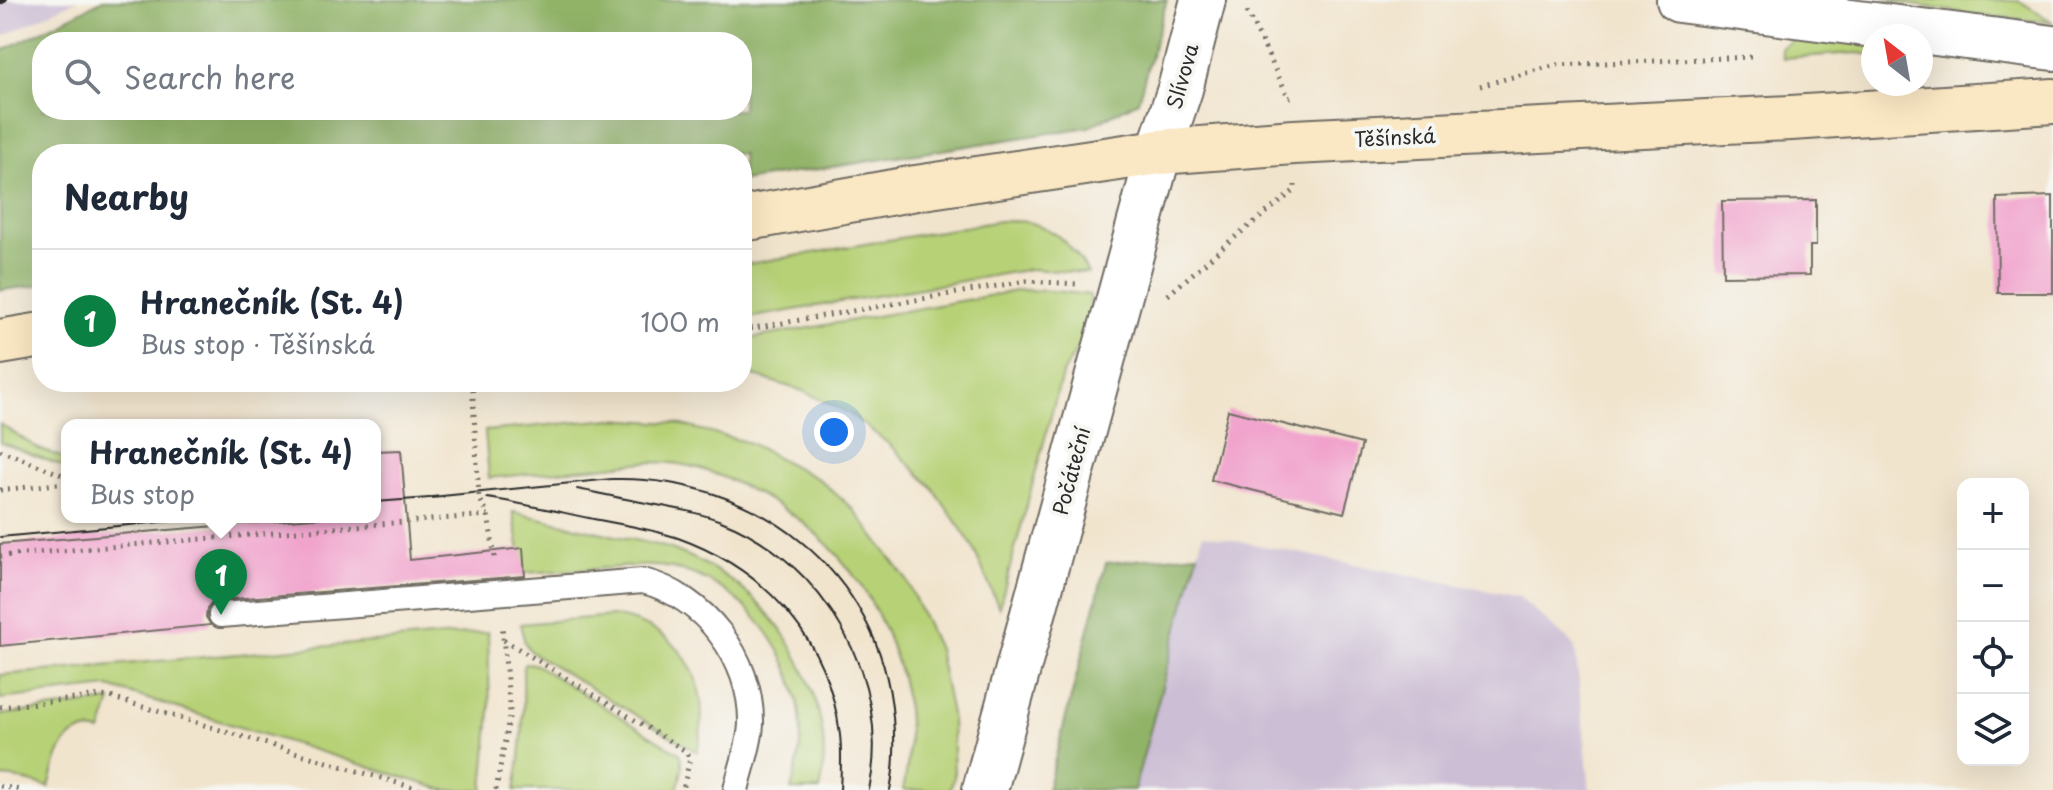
<!DOCTYPE html>
<html lang="en">
<head>
<meta charset="utf-8">
<style>
  body { margin:0; font-family:"Playpen Sans",sans-serif; background:#f6f6f7; color:#1f2937 }
  .controls { position:absolute; right:24px; bottom:24px; display:grid; overflow:hidden; border-radius:16px; box-shadow:0 8px 32px #0002 }
  .controls button { width:72px; height:72px; display:grid; place-items:center; padding:0; border:0; border-bottom:2px solid #e0e1e3; background:#fff; color:#1f2937; font:40px sans-serif }
  .compass { position:absolute; left:1861px; top:24px; width:72px; height:72px; border-radius:50%; background:#fff; box-shadow:0 8px 32px #0002; rotate:329deg }
  .you { position:absolute; left:834px; top:432px; width:28px; height:28px; margin:-20px; border:6px solid #fff; border-radius:50%; background:#1a73e8; box-shadow:0 0 0 12px #1a73e833 }
  .badge { display:grid; place-items:center; width:52px; height:52px; border-radius:50%; background:#0b8043; color:#fff; font-size:26px; font-weight:700 }
  .pin { position:absolute; translate:-50% -66px; filter:drop-shadow(0 2px 4px #0008) }
  .pin::after { content:''; position:absolute; top:42px; width:28px; height:24px; background:inherit; clip-path:polygon(0 0,100% 0,50% 100%) }
  .popup { position:absolute; left:61px; top:419px; width:320px; height:104px; box-sizing:border-box; display:grid; place-content:center; border-radius:16px; background:#fff; filter:drop-shadow(0 2px 6px #0005); font-size:26px; white-space:nowrap; color:#747a83 }
  .popup b { font-size:30px; color:#1f2937 }
  .popup::after { content:''; position:absolute; left:50%; top:100%; margin-left:-16px; border:16px solid transparent; border-top-color:#fff }
  .list { margin:0; padding:0; list-style:none }
  h2 { display:flex; justify-content:space-between; align-items:center; height:104px; margin:0; padding:0 32px; font-size:34px }
  h2 small { font-size:26px; font-weight:400; color:#747a83 }
  .list li { display:grid; grid-template-columns:52px 1fr auto; gap:24px; align-items:center; box-sizing:border-box; height:144px; padding:0 32px; border-top:2px solid #e0e1e3 }
  .list b { display:block; font-size:30px; white-space:nowrap }
  .list p { margin:0; font-size:26px; white-space:nowrap; color:#747a83 }
  .list em { font-size:26px; font-style:normal; color:#747a83 }
  .icon { flex:none; width:44px; height:44px; fill:none; stroke:currentColor; stroke-width:2; stroke-linecap:round; stroke-linejoin:round }
  .map { position:relative; flex:none; width:2053px; height:790px; overflow:hidden }
  .search { position:absolute; background:#fff; box-shadow:0 8px 32px #0002; left:32px; top:32px; width:720px; height:88px; display:flex; align-items:center; gap:20px; box-sizing:border-box; padding:0 28px; border-radius:32px; color:#747a83; font-size:30px }
  .panel { position:absolute; background:#fff; box-shadow:0 8px 32px #0002; left:32px; top:144px; width:720px; height:248px; border-radius:32px }
  .map>svg:first-child { display:block }
</style>
</head>
<body>
<div class="map">
<svg width="2053" height="790" viewBox="0 0 2053 790">
  <rect width="100%" height="100%" fill="#f6f6f2"/>
  <filter id="ink" filterUnits="userSpaceOnUse"><feTurbulence type="fractalNoise" baseFrequency=".0125" numOctaves="2"/><feDisplacementMap in="SourceGraphic" scale="16" xChannelSelector="R" yChannelSelector="G"/><feConvolveMatrix kernelMatrix="1 2 1 2 8 2 1 2 1" color-interpolation-filters="sRGB"/></filter>
  <filter id="wash" filterUnits="userSpaceOnUse"><feTurbulence type="fractalNoise" baseFrequency=".006" numOctaves="4" result="noise"/><feDisplacementMap in="SourceGraphic" scale="32" xChannelSelector="R" yChannelSelector="G"/><feGaussianBlur stdDeviation="1.8" result="paint"/><feColorMatrix in="noise" values="0 0 0 0 0 0 0 0 0 0 0 0 0 0 0 0 0 1.4 0 .05"/><feComposite in="paint" operator="in"/></filter>
  <g filter="url(#wash)">
    <rect width="100%" height="100%" fill="#f1e4cd"/>
    <g fill="#ccbed4">
      <path d="M0 0H76L0 38Z"/>
      <path d="M1203 534 1519 597 1575 646 1590 790H1134Z"/>
    </g>
    <g fill="#b7d177" stroke="#717e51" stroke-width="2">
      <path d="M1883 0H2018L2053 22 1983 16Z"/>
      <path d="M1810 29 1873 39V55L1857 53 1783 58 1781 48Z"/>
      <path d="M999 221C1009 221 1021 220 1031 223 1058 230 1075 249 1088 273L1031 269 742 319V265Z"/>
      <path d="M1021 290 1055 291 1090 295V320L1081 342 1062 375 999 608 972 545 932 487 890 445 849 413 803 391 742 372V340Z"/>
      <path d="M611 419 675 423 750 443 820 480 853 509 905 577 938 649 952 719 954 777 950 790H903C924 697 884 593 813 531 795 515 773 502 752 491 731 480 708 469 684 465 656 459 627 464 599 467 562 471 526 474 489 478L485 431Z"/>
      <path d="M0 424 39 449 67 459V468L0 442Z"/>
      <path d="M513 512C549 520 584 529 620 537 638 541 657 544 674 550 734 573 778 612 804 671 821 708 829 750 820 790H791C796 770 801 750 801 729 799 656 745 583 672 568 651 564 631 566 610 568 581 570 553 571 524 573Z"/>
      <path d="M612 616C684 628 714 682 697 752L531 652 525 643 520 624Z"/>
      <path d="M488 632 490 712 483 790H444L109 687 0 699V675Z"/>
      <path d="M529 663 536 665 679 753C686 765 680 777 677 790H515C523 748 524 710 523 667L525 664Z"/>
      <path d="M111 701 101 732C62 723 57 759 49 787L14 778 0 777V715Z"/>
    </g>
    <g fill="#91b368" stroke="#5e6f4a" stroke-width="2" fill-rule="evenodd">
      <path d="M103 0H1167L1138 101 1089 127 742 181V154H42V285L0 290V52ZM42 42H742V110H42Z"/>
      <path d="M1198 554 1134 790H1047L1106 563Z"/>
    </g>
    <g id="blocks">
      <g fill="#f1a2cc">
        <path d="M2053 196V293H1998L1997 198Z"/>
        <path d="M1816 200V246H1810V275L1723 276 1722 201Z"/>
        <path d="M1228 410 1362 444 1344 513 1211 480Z"/>
        <path d="M401 450 410 560 523 548 525 576 220 600 212 603 207 609 206 617 211 625 0 646V544L325 517H375V451Z"/>
      </g>
    </g>
  </g>
  <g filter="url(#ink)">
    <use href="#blocks" fill-opacity="0" stroke="#706c64" stroke-width="2"/>
    <g fill="none" stroke-linecap="round" stroke-linejoin="round">
      <defs>
        <path id="service" d="M221 615 643 581C704 596 752 659 751 723 751 742 740 771 736 790"/>
        <g id="minor">
          <path d="M1679 0 2053 48"/>
          <path d="M1159 152 1180 89 1203 0"/>
        </g>
        <path id="tertiary" d="M985 790 1159 152"/>
        <g id="secondary">
          <path d="M742 219 916 188 1159 152 1294 142 1791 118 2053 101"/>
          <path d="M0 342 42 335"/>
        </g>
      </defs>
      <use href="#service" stroke="#706c64" stroke-width="28"/>
      <use href="#minor" stroke="#706c64" stroke-width="48"/>
      <use href="#tertiary" stroke="#706c64" stroke-width="48"/>
      <use href="#secondary" stroke="#706c64" stroke-width="48"/>
      <g stroke="#706c64" stroke-width="5" stroke-dasharray="2 6" stroke-linecap="butt">
        <path d="M1247 12 1289 98 1291 97"/>
        <path d="M1480 86 1556 65 1751 57"/>
        <path d="M1168 295 1229 242 1295 190V185"/>
        <path d="M742 330 1026 281 1077 284"/>
        <path d="M472 382 479 497 488 515 495 559"/>
        <path d="M0 450 67 477"/>
        <path d="M0 490 67 483"/>
        <path d="M0 556 488 515"/>
        <path d="M504 640 684 750 690 758 683 790"/>
        <path d="M0 707 102 696 110 697 421 790"/>
        <path d="M0 786 20 790"/>
        <path d="M496 790 510 712 502 625"/>
      </g>
      <use href="#service" stroke="#fff" stroke-width="24"/>
      <use href="#minor" stroke="#fff" stroke-width="44"/>
      <use href="#tertiary" stroke="#fff" stroke-width="44"/>
      <use href="#secondary" stroke="#fae7c3" stroke-width="44"/>
      <g stroke="#2b2b2b" stroke-width="2">
        <path d="M577 489C595 492 613 497 631 500 661 506 692 510 721 521 824 561 893 681 869 790"/>
        <path d="M432 497 612 479C754 475 881 571 893 717 895 741 895 766 890 790"/>
        <path d="M487 498C521 503 555 511 589 518 618 524 650 528 678 538 767 570 829 640 840 735 842 753 841 772 840 790"/>
        <path d="M375 502 443 497"/>
        <path d="M0 537 214 517"/>
      </g>
      <path stroke="#2b2b2b" stroke-width="6" d="M0 2 4 0"/>
    </g>
  </g>
  <g text-anchor="middle" dominant-baseline="central" stroke-width="8" stroke-linejoin="round" paint-order="stroke">
    <g font-size="20" fill="#2b2b2b" stroke="#f6f6f2">
      <text transform="translate(1182 76) rotate(-74)">Slívova</text>
      <text transform="translate(1395 137) rotate(-3)">Těšínská</text>
      <text transform="translate(1071 471) rotate(-75)">Počáteční</text>
    </g>
  </g>
</svg>
<div class="controls">
<button>+</button>
<button>−</button>
<button><svg class="icon" aria-label="locate" viewBox="0 0 24 24"><circle cx="12" cy="12" r="6"/><path d="M12 2v4M12 18v4M2 12h4M18 12h4"/></svg></button>
<button><svg class="icon" aria-label="layers" viewBox="0 0 24 24"><path d="M12 4l9 5-9 5-9-5zM3 14l9 5 9-5"/></svg></button>
</div>
<svg class="compass" viewBox="-18 -18 36 36"><path d="M0-13l5 13h-10z" fill="#e53935"/><path d="M0 13l5-13h-10z" fill="#747a83"/></svg>
<div class="you"></div>
<div class="pin badge" style="left:221px;top:615px">1</div>
<div class="popup"><b>Hranečník (St. 4)</b>Bus stop</div>
<div class="search"><svg class="icon" aria-label="search" viewBox="0 0 24 24"><circle cx="10" cy="10" r="6"/><path d="M15 15l6 6"/></svg>Search here</div>
<section class="panel">
<h2>Nearby<small></small></h2>
<ul class="list">
<li><span class="badge">1</span><div><b>Hranečník (St. 4)</b><p>Bus stop · Těšínská</p></div><em>100 m</em></li>
</ul>
</section>
</div>
</body>
</html>
